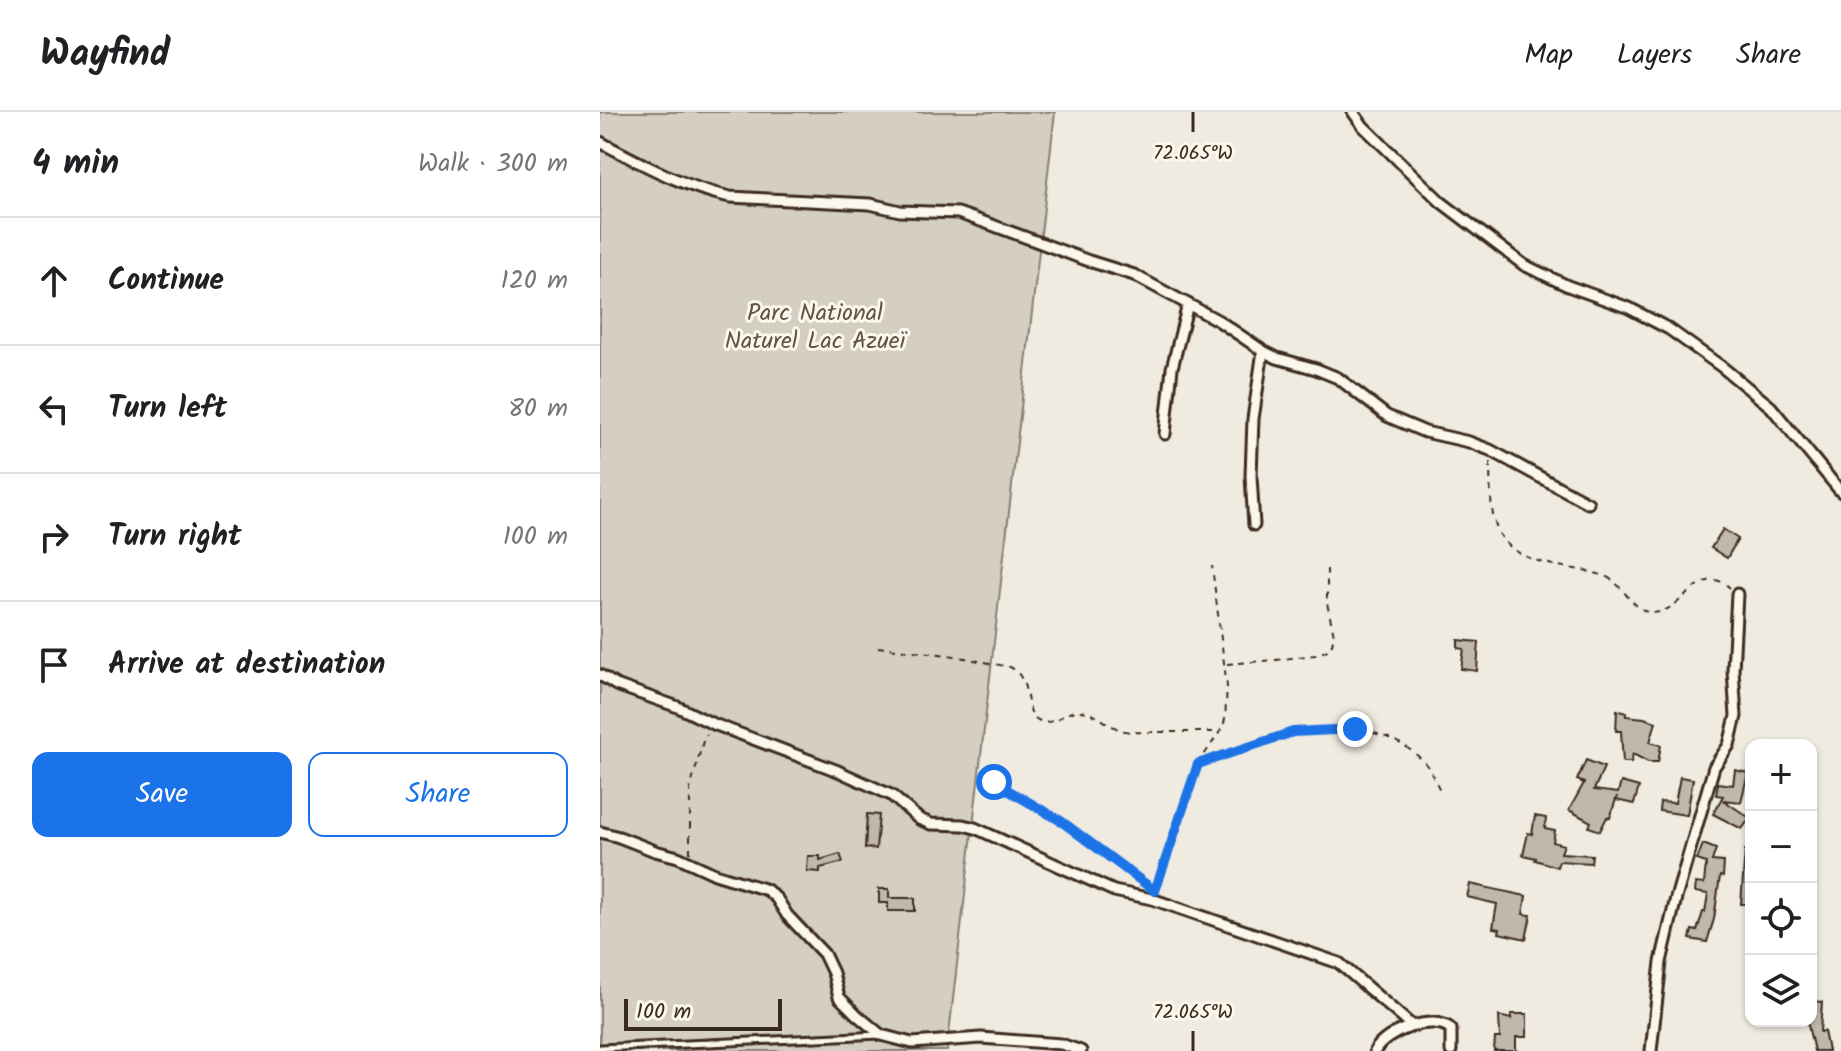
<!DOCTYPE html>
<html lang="en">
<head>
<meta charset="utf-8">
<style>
  body { margin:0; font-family:Kalam,sans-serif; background:#f2f2f2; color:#202124 }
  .controls { position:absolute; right:24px; bottom:24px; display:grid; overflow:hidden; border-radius:16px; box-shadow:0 2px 6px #0004 }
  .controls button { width:72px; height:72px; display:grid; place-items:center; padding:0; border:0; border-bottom:2px solid #e0e0e0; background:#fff; color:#202124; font:40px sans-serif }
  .scale { position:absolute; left:24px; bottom:20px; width:158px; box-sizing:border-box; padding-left:8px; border:4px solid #3b2a1e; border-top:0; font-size:22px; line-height:28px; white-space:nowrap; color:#3b2a1e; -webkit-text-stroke:6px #fbf7ec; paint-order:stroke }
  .stop { position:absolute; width:24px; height:24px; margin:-18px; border:6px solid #1a73e8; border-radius:50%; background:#fff }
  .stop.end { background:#1a73e8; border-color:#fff; box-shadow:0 2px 8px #0008 }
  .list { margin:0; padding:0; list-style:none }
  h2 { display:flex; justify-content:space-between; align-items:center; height:104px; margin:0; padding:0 32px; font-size:34px }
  h2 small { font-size:26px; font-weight:400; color:#757577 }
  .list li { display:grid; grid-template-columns:52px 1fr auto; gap:24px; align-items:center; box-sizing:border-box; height:128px; padding:0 32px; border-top:2px solid #e0e0e0 }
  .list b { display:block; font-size:30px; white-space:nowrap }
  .list em { font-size:26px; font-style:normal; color:#757577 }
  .actions { display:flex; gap:16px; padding:24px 32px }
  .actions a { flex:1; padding:18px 0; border:2px solid #1a73e8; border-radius:16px; text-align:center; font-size:28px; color:#1a73e8 }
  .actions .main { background:#1a73e8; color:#fff }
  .icon { flex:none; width:44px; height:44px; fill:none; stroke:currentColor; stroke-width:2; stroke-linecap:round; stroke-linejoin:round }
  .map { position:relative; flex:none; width:1241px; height:939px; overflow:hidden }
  header { display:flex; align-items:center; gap:48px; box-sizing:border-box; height:112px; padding:0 40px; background:#fff; border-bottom:2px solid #e0e0e0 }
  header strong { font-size:38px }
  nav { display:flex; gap:44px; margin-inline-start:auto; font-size:28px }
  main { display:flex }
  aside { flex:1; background:#fff }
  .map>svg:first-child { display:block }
</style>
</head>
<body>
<header>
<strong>Wayfind</strong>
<nav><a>Map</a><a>Layers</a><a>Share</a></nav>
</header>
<main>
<aside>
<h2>4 min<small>Walk · 300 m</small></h2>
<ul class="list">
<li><svg class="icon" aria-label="ahead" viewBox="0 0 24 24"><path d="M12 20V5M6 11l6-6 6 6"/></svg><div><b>Continue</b></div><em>120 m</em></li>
<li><svg class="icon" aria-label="left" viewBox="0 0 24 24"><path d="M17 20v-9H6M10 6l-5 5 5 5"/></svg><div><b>Turn left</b></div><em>80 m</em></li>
<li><svg class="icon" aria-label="right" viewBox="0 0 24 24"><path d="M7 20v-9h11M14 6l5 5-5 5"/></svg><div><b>Turn right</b></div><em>100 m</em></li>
<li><svg class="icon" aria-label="arrive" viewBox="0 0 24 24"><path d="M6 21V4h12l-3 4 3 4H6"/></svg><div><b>Arrive at destination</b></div></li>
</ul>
<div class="actions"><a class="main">Save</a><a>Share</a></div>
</aside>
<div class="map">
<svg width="1241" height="939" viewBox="0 0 1241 939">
  <rect width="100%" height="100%" fill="#f0ebe0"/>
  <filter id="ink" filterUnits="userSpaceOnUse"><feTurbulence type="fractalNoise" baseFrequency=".0125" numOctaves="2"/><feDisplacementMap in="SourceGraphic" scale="16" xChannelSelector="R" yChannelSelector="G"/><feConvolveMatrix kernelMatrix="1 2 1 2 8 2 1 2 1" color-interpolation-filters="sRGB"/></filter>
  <g filter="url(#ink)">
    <path fill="#d5cec3" stroke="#887c70" stroke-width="2" d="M0 0H455L347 939H0Z"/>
    <g fill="#c0b8ad" stroke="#3b2a1e" stroke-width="2">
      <path d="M1123 417 1138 427 1127 446 1111 436Z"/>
      <path d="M858 528 879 530 877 559 861 557 864 537 858 536Z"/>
      <path d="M1017 598 1027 601 1026 604 1044 606 1056 610 1050 630 1061 633 1058 650H1048L1033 642 1031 650H1023L1021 619H1016Z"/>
      <path d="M986 648 1004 655 994 678 1018 681 1021 670 1039 675 1034 692 1016 688 1017 684 1010 706 1007 705 1000 719 989 715 991 710 969 698 984 671 977 668Z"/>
      <path d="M1135 658 1148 661 1141 690 1123 688 1150 706 1142 717 1113 702 1123 684 1116 683 1118 671 1133 673Z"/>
      <path d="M1080 665 1093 667 1087 703 1059 699 1060 690 1075 691Z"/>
      <path d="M267 702 279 703 276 737 265 736Z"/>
      <path d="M935 704 946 706 945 717 955 719 953 730 964 733 961 741 992 743 991 751 959 749 957 755 935 748 936 746 923 743 928 721 932 722Z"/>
      <path d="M1103 732 1116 737 1112 749 1124 750 1123 765 1120 764 1114 807 1107 830 1090 827 1092 818 1097 819 1103 800H1105L1108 782 1095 780 1096 771 1104 772 1106 751 1097 748Z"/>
      <path d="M1145 738H1151V792H1141Z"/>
      <path d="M240 742 243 750 220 756V760L207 759 208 744H220V748Z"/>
      <path d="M870 772 926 784 923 802 931 803 926 827 899 821 900 817 893 816 897 792 867 785Z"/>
      <path d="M279 777H289V786H315V799H288V791H279Z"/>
      <path d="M1211 889 1222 890 1220 920 1224 919 1228 939H1214L1207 909H1211Z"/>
      <path d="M911 902H927V925H916V939H894L895 926H900L899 904 911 907Z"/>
    </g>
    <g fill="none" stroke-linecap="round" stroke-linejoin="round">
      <defs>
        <path id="service" d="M0 936 280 923"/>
        <g id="minor">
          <path d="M753 0 763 14 841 90 924 153 968 174 1029 196 1069 217 1122 255 1171 295 1241 380"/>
          <path d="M0 30C42 52 83 75 130 85L270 92 300 99 358 101 392 113 489 149 534 163 619 209 663 239 677 246 716 257 738 266 787 304 825 320 869 330 890 338 988 391"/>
          <path d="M565 322 572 256 588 192"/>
          <path d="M654 413 651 364 653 307 663 239"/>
          <path d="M0 563 16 573 78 595 111 611 238 659 291 683 319 707 331 712 363 713 375 716 514 779 552 787 739 851 811 913"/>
          <path d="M0 720 19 725 55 739 78 745 115 762 167 778 177 787 187 803 224 842 233 861 239 885 257 903 281 923 312 931 381 926 461 932 481 939"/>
          <path d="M775 939C785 920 833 901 851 917V939"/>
          <path d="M1051 939 1061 850 1076 786 1114 655 1129 633 1136 604 1133 558 1137 482"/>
        </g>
      </defs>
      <use href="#service" stroke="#3b2a1e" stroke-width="11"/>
      <use href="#minor" stroke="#3b2a1e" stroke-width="15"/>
      <g stroke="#3b2a1e" stroke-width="2" stroke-dasharray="6 6" stroke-linecap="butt">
        <path d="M890 350C891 412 889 440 958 454 974 457 992 459 1007 465 1023 473 1031 496 1049 500 1080 507 1100 447 1130 476"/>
        <path d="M278 535 349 543 410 555C433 567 422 599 438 608 453 616 465 598 479 599 496 599 509 616 525 619 535 621 546 620 556 620 577 620 598 620 619 620"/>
        <path d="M627 552 676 548 715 543 726 539 732 532 734 523 727 491V457"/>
        <path d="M599 652C630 641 661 627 693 620 737 611 792 615 825 651 831 658 835 669 840 678"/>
        <path d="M394 670 461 709 551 776"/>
        <path d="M90 741V678L103 629 107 622"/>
        <path d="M555 777 598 652 623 615 625 607 627 575 612 454"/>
      </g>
      <use href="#service" stroke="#fbf7ec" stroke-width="5"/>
      <use href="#minor" stroke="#fbf7ec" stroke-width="9"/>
    </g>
  </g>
  <g fill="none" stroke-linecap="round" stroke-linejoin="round" filter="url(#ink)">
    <path stroke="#1a73e8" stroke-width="10" d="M394 670 461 709 555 779 598 652 693 620 755 617"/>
  </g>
  <path fill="none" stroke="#3b2a1e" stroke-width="3" d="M593 0V20M593 919V939"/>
  <g text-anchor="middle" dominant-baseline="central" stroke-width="6" stroke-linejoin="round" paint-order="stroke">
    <g font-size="24" fill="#625347" stroke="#fbf7ec">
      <text x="215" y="201">Parc National<tspan x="215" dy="28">Naturel Lac Azueï</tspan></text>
    </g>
  </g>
  <g font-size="20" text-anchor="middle" fill="#3b2a1e" stroke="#fbf7ec" stroke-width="6" stroke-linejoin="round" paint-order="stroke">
    <text x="593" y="47">72.065°W</text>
    <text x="593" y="906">72.065°W</text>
  </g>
</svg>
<div class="controls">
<button>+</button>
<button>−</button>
<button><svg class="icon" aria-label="locate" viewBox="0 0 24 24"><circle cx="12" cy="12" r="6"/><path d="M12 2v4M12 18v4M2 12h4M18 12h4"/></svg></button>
<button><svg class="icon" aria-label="layers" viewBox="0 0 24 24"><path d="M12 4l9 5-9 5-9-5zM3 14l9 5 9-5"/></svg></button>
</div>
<div class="scale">100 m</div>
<div class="stop" style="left:394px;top:670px"></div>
<div class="stop end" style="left:755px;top:617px"></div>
</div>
</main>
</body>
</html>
